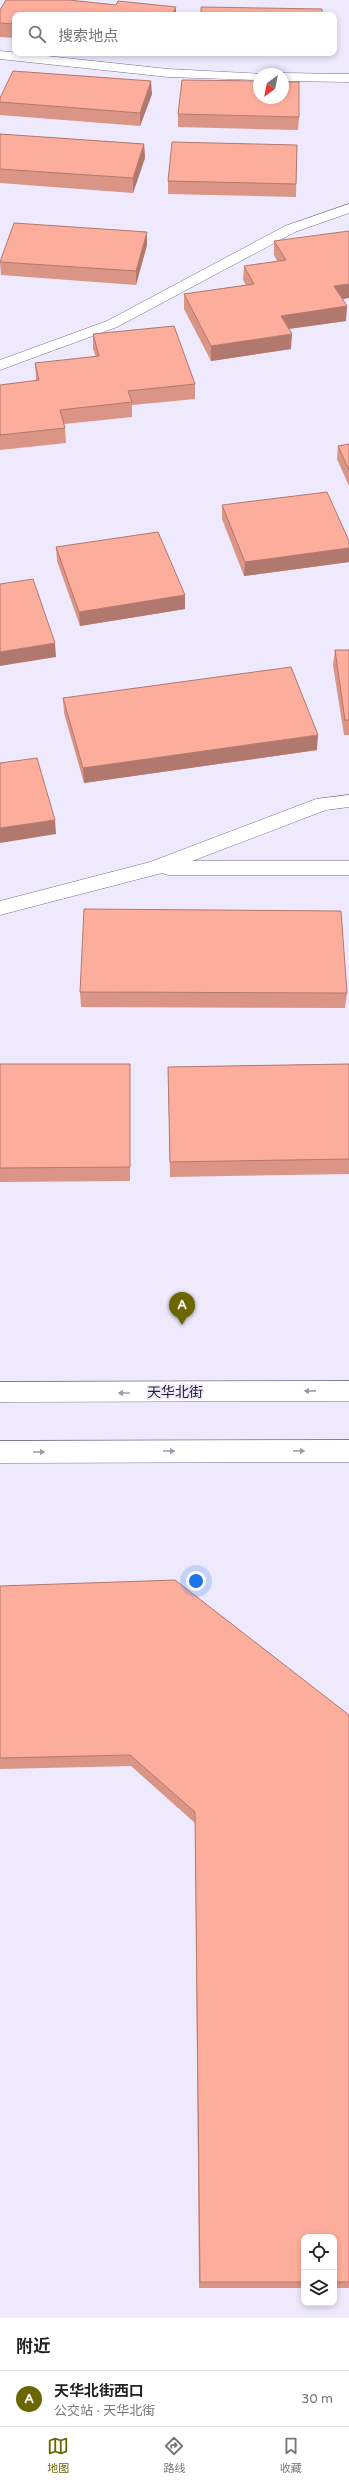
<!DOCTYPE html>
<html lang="zh">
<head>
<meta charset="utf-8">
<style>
  body { margin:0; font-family:"Varela Round","Noto Sans SC",sans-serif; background:#f2f2f2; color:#222 }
  .controls { position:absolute; right:12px; bottom:12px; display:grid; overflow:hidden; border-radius:8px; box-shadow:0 2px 6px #0003 }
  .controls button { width:36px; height:36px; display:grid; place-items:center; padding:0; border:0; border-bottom:1px solid #e0e0e0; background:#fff; color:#222; font:20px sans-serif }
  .compass { position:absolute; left:253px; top:68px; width:36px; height:36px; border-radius:50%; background:#fff; box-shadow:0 2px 6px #0003; rotate:212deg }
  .you { position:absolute; left:196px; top:1581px; width:14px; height:14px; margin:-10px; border:3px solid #fff; border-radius:50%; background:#1a73e8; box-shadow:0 0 0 6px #1a73e833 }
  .badge { display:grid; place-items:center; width:26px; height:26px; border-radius:50%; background:#6a6700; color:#fff; font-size:13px; font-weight:700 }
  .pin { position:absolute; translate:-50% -33px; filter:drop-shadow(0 1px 2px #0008) }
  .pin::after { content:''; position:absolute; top:21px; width:14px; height:12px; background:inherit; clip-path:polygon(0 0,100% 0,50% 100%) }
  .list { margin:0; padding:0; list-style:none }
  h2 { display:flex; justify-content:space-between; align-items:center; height:52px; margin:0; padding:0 16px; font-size:17px }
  h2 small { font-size:13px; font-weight:400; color:#767676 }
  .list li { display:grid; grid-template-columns:26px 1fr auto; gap:12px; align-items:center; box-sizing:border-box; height:56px; padding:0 16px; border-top:1px solid #e0e0e0 }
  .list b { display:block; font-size:15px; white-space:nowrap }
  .list p { margin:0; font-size:13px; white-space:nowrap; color:#767676 }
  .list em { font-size:13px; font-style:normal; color:#767676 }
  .icon { flex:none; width:22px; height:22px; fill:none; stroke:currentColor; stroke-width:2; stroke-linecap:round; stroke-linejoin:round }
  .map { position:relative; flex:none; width:349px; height:2318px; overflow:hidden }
  .search { position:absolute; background:#fff; box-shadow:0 2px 6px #0003; left:12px; right:12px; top:12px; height:44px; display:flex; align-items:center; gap:10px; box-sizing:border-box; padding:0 14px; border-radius:8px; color:#767676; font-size:15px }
  .sheet { height:108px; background:#fff }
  nav { display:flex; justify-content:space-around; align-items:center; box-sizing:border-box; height:56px; border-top:1px solid #e0e0e0; background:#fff; font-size:11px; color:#767676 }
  nav a { display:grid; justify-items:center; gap:2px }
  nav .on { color:#6a6700 }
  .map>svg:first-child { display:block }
</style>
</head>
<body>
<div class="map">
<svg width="349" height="2318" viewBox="0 0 349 2318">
  <rect width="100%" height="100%" fill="#eee9fd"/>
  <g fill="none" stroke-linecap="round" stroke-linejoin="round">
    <defs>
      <g id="minor">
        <path d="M0 51 168 69 264 74H259V80L168 77 0 59Z"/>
        <path d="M283 73 349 74V82L283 81V74H280Z"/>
        <path d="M349 204V213L295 232 117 327 0 370V360L107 321 285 226Z"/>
        <path d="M349 795V807L326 810 192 861H349V875H168L162 873 0 915V901L150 862 316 799Z"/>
        <path d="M349 1381V1401L0 1402V1382Z"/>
        <path d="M349 1440V1462L0 1463V1441Z"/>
      </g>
    </defs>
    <use href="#minor" stroke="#776e8b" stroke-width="1"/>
    <use href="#minor" fill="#fff" fill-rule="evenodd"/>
  </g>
  <g fill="#da9586">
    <path d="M0 10 15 15V38L0 37Z"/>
    <path d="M199 53H322V55L199 54Z"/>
    <path d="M152 94 140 126 0 115V98Z"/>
    <path d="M178 114 299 117 298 130 178 127Z"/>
    <path d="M0 134 144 144 145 158 133 193 0 183Z"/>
    <path d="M297 145 296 197 168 194V181Z"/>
    <path d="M274 241 343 299 346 321 289 329 291 349 211 361 184 309V294L246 285 243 280 244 266 277 261 274 255Z"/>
    <path d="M147 245 136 285 1 275 0 261Z"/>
    <path d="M93 334 195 384V399L132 405V417L64 424 65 428 66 443 0 450V385L36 381V378L35 363 96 357 93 349Z"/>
    <path d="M349 444V486L337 459 338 446Z"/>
    <path d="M222 505 349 541V562L244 576 222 519Z"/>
    <path d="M56 547 185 595V609L80 626 57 561Z"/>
    <path d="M335 650H349V735H344L333 665Z"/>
    <path d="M63 698 317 750 84 783 64 713Z"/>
    <path d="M80 992 347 993 345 1008 81 1007Z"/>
    <path d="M0 1064H130V1181L0 1182Z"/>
    <path d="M349 1064V1174L170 1177 168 1067Z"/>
    <path d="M0 1586 349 1715V2288H334V2237H304V2288H199L195 1823 131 1766 0 1769Z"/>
  </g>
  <g fill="#b1796d">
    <path d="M176 7V15H172Z"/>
    <path d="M151 81 152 94 140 126V113Z"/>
    <path d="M144 144 145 158 133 193V178Z"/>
    <path d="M147 232V245L136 285V271Z"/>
    <path d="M349 284V298L333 301 334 286Z"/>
    <path d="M347 306 346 321 280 330 281 316Z"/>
    <path d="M292 334 291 349 211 361V346Z"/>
    <path d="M349 548V562L244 576 245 562Z"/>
    <path d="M185 595V609L80 626 79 612Z"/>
    <path d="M55 643 56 657 0 666V652Z"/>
    <path d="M318 735 317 750 84 783 83 768Z"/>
    <path d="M55 820 56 834 0 843V828Z"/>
  </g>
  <g fill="#fdad9c" stroke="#b1796d">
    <path d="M6 0H69L116 5 118 1 176 7 172 15H15V24L0 23V10Z"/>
    <path d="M201 7 322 9V15H201Z"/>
    <path d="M13 71 151 81 140 113 0 102V98Z"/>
    <path d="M182 80 259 81V98H283V82H299V117L178 114Z"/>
    <path d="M0 134 144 144 133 178 0 169Z"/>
    <path d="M172 142 297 145 296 184 168 181Z"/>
    <path d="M14 223 147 232 136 271 0 262Z"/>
    <path d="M349 231V284L334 286 347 306 281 316 292 334 211 346 184 294 254 284 244 266 286 260 274 241Z"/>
    <path d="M174 326 195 384 128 391 132 402 60 410 65 428 0 435V385L39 380 35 363 99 356 93 334Z"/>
    <path d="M349 444V470L338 446Z"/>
    <path d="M327 492 349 541V548L245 562 222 505Z"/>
    <path d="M158 532 185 595 79 612 56 547Z"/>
    <path d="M33 579 55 643 0 652V584Z"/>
    <path d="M335 650H349V720H345Z"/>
    <path d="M291 667 318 735 83 768 63 698Z"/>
    <path d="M37 758 55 820 0 828V763Z"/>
    <path d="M84 909 341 911 347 993 80 992Z"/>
    <path d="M0 1064H130V1167L0 1168Z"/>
    <path d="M349 1064V1159L170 1162 168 1067Z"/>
    <path d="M175 1580 349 1715V2282H334V2237H304V2282H200L195 1812 130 1755 0 1758V1586Z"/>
  </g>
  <defs><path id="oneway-solid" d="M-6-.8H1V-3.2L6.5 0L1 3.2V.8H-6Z"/></defs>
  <g fill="#9e9ca2">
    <use href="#oneway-solid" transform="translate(310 1391) rotate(179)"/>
    <use href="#oneway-solid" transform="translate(124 1393) rotate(-180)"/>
    <use href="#oneway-solid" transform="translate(169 1451)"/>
    <use href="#oneway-solid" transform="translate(299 1451)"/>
    <use href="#oneway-solid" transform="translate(39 1452)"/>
  </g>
  <g text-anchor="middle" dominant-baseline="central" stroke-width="3.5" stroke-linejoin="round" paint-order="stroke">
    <g font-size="14" fill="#282430" stroke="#eee9fd">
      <text x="175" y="1392">天华北街</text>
    </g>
  </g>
</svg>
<div class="controls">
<button><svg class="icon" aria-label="locate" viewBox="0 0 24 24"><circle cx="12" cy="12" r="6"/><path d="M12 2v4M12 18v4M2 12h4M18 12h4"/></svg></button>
<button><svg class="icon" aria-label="layers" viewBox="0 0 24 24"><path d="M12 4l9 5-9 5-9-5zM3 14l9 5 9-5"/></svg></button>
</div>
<svg class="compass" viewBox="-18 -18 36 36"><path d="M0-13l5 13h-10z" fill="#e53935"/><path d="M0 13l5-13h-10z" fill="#767676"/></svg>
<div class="you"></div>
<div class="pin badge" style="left:182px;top:1325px">A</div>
<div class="search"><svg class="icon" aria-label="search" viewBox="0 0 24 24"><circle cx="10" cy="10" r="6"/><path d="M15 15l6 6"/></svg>搜索地点</div>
</div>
<section class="sheet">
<h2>附近<small></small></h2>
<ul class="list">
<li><span class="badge">A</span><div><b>天华北街西口</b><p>公交站 · 天华北街</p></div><em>30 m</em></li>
</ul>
</section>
<nav>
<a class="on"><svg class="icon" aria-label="map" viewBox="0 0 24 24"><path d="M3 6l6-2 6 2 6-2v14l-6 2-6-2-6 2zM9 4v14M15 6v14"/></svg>地图</a>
<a><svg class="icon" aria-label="directions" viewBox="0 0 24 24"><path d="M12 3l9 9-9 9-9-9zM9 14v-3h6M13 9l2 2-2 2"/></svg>路线</a>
<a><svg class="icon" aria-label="saved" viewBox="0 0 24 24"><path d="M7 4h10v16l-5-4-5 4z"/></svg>收藏</a>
</nav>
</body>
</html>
